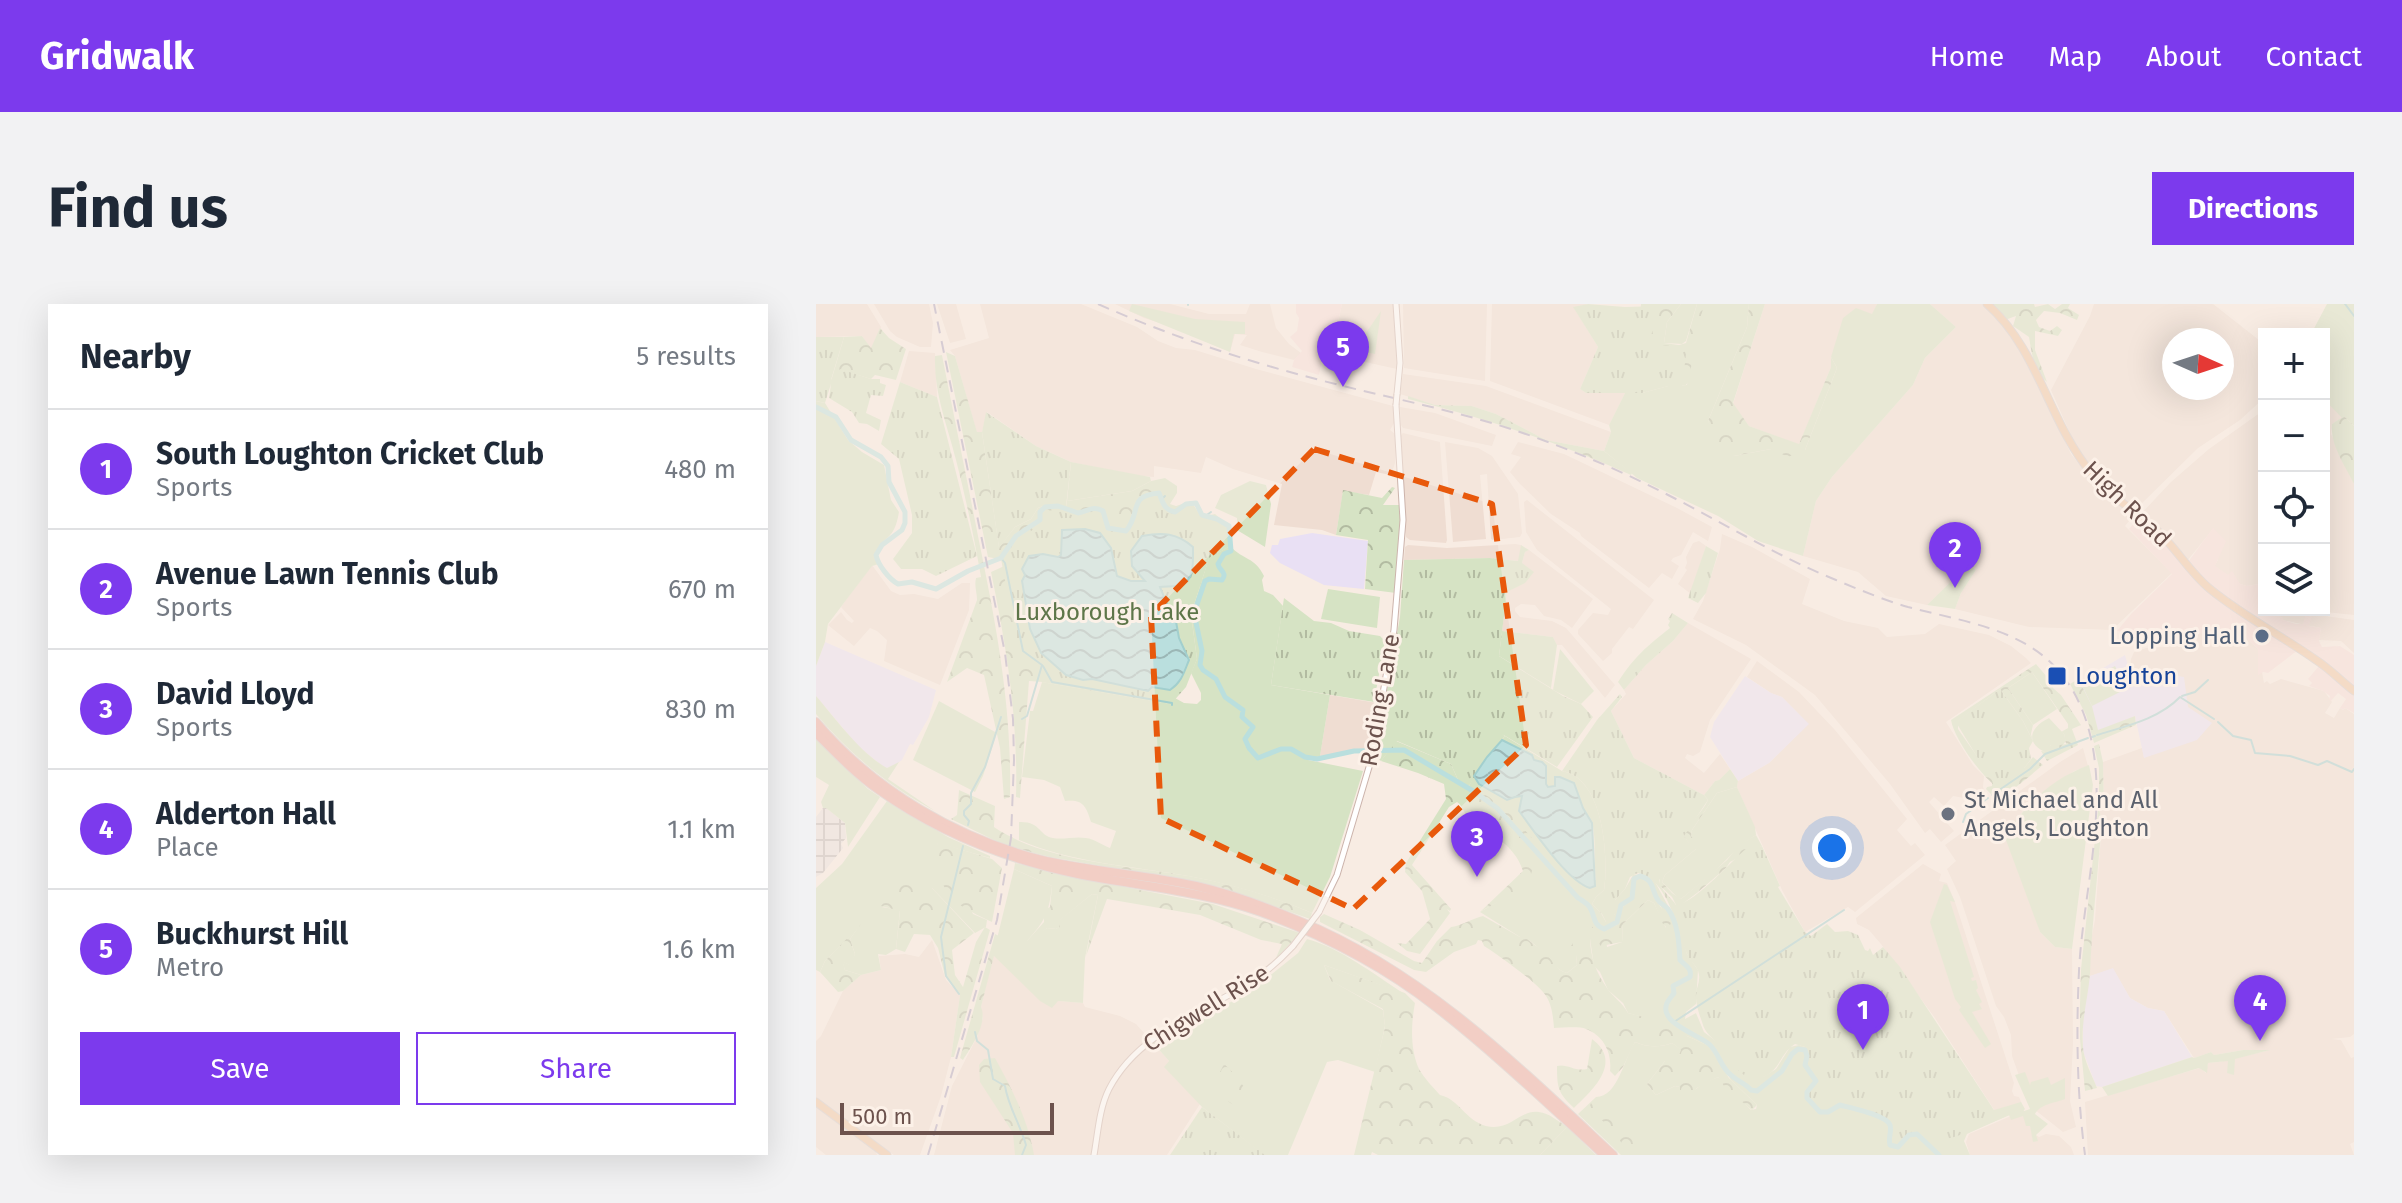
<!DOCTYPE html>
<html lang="en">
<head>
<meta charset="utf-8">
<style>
  body { margin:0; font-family:"Fira Sans",sans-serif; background:#f2f2f3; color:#1f2937 }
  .controls { position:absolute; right:24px; top:24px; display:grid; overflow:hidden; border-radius:0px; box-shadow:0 8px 32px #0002 }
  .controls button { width:72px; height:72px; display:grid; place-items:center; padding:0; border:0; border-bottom:2px solid #e0e1e3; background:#fff; color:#1f2937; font:40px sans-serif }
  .compass { position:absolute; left:1346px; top:24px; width:72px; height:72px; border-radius:50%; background:#fff; box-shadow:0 8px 32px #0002; rotate:93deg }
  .scale { position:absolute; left:24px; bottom:20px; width:214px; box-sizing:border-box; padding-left:8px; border:4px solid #6c524d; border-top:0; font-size:22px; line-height:28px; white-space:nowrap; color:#6c524d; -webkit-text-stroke:6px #fcf1e8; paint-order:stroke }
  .you { position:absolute; left:1016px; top:544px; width:28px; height:28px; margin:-20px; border:6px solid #fff; border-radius:50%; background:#1a73e8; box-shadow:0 0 0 12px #1a73e833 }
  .badge { display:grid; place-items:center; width:52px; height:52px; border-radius:50%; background:#7c3aed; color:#fff; font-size:26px; font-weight:700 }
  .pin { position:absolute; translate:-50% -66px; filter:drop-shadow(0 2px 4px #0008) }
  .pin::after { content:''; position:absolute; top:42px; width:28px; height:24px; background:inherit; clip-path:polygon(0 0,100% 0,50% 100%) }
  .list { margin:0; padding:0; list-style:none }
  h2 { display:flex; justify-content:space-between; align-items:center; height:104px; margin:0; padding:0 32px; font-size:34px }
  h2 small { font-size:26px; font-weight:400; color:#747a83 }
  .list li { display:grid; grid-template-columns:52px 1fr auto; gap:24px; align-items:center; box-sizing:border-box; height:120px; padding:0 32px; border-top:2px solid #e0e1e3 }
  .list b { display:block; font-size:30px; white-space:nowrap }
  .list p { margin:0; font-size:26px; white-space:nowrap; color:#747a83 }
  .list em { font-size:26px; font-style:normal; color:#747a83 }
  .actions { display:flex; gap:16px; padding:24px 32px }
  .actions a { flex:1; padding:18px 0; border:2px solid #7c3aed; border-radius:0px; text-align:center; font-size:28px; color:#7c3aed }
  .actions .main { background:#7c3aed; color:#fff }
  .icon { flex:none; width:44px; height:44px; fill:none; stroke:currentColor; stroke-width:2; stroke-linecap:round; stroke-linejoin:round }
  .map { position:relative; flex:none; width:1538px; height:851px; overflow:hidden; border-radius:0px }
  header { display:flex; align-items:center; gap:48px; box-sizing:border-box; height:112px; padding:0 40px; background:#7c3aed; color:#fff }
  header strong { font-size:38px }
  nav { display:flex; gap:44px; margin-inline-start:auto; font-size:28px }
  .intro { display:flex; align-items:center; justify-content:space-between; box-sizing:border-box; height:192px; padding:0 48px }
  h1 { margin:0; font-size:56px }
  .button { padding:20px 36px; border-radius:0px; background:#7c3aed; color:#fff; font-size:28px; font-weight:700 }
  main { display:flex; gap:48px; padding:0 48px }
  aside { flex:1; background:#fff; border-radius:0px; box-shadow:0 8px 32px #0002 }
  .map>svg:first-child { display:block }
</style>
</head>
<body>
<header>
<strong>Gridwalk</strong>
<nav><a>Home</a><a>Map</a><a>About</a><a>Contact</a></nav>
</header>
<div class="intro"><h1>Find us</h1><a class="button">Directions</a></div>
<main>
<aside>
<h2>Nearby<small>5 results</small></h2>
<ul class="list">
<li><span class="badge">1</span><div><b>South Loughton Cricket Club</b><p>Sports</p></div><em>480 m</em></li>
<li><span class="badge">2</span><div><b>Avenue Lawn Tennis Club</b><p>Sports</p></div><em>670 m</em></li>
<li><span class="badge">3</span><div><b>David Lloyd</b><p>Sports</p></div><em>830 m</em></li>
<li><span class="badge">4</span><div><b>Alderton Hall</b><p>Place</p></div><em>1.1 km</em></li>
<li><span class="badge">5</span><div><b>Buckhurst Hill</b><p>Metro</p></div><em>1.6 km</em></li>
</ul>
<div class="actions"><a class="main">Save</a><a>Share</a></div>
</aside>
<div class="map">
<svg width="1538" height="851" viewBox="0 0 1538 851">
  <defs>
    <pattern id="industrial-grid" width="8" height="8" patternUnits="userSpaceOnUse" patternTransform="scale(2)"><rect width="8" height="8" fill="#e8e0dd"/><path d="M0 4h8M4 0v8" fill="none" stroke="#c0b8b5"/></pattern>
    <pattern id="forest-crowns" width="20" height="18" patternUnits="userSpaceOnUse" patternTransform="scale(2)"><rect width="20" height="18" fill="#d6e3c4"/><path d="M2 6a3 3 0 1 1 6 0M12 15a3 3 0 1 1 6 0" fill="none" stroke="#b2bba1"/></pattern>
    <pattern id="park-tufts" width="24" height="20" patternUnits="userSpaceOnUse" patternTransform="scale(2)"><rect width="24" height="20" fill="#d6e3c4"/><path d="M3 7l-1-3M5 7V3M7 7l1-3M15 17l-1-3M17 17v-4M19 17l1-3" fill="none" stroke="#b2bba1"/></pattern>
    <pattern id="water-waves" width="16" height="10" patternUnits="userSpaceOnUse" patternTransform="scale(2)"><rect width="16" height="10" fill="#badfde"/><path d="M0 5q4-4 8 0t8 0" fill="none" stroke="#9bb7b6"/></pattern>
  </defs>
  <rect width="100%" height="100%" fill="#f8ece3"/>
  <g fill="#efddd2" fill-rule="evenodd">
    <path d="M0 0H51L65 23 55 45 46 32 0 33Z"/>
    <path d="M58 0H113L117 19 115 43H104L81 33 74 27Z"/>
    <path d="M121 0H140L150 35 134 39Z"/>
    <path d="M164 0H265L321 23 342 37 360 44 379 46 440 65 577 102 578 119 574 126 579 130 580 144 579 159 576 168 574 171 560 168 553 191 527 187 520 231 506 226 458 221 466 180 417 165 390 153 385 169 338 162V173L318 171 255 158 240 151 220 142 171 108 166 128 161 129 139 52 134 46 173 34Z"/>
    <path d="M299 0H354L393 10H430L434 0H454L460 24 473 40 485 49 478 56 446 48 424 41 431 31 419 30 414 48 351 21 328 14Z"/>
    <path d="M526 0H578L581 65 526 53 532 26 521 23Z"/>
    <path d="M587 0H671L669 77 588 64Z"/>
    <path d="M676 0H772L758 4 782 43 764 85 770 89H809L793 121 674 77Z"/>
    <path d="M949 0H1061L1057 10 1015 53V63L983 141 933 122 917 100Z"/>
    <path d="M1114 0H1166L1198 33 1255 150 1279 180 1317 212 1309 222 1356 269 1296 326 1213 323 1139 305 1145 289 1160 266 1153 260 1111 301 1070 292 1042 268 987 252 1000 197 1016 173 1097 81 1109 54 1140 23Z"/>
    <path d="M1278 0H1397L1448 40V94L1424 116 1382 144 1319 206 1279 171 1264 152 1235 86 1274 12ZM1358 36H1406V84H1358Z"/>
    <path d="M93 47 119 49 121 93 84 78Z"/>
    <path d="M587 70 670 82 795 128 788 147 730 136 680 110 656 102 619 101 584 90Z"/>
    <path d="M1508 92 1527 113 1516 120 1515 130 1538 180V311L1491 306H1508Z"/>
    <path d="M584 103 619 109 680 131 676 142 587 124 585 121Z"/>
    <path d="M1448 106V279L1431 282 1424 280 1398 262 1402 256 1397 225 1371 257 1324 211 1355 178 1393 145Z"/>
    <path d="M587 129 624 138 631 236 630 239 594 236 590 233 584 132Z"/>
    <path d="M629 138 662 144 676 152 702 190 706 229 704 233 677 236 675 235 671 170 664 171 670 235 637 238Z"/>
    <path d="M702 138 748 150 861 204 896 223 892 237 877 228 865 251 857 254 855 257 863 262 856 275 846 269 833 284 765 232 764 229 735 210 704 180 694 168 705 153 695 150Z"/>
    <path d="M711 196 838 296 817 325 813 323 796 345V349L787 357 762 330V326L777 309 792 311 795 305 721 246 710 228 708 198Z"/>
    <path d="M906 230 936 243 994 275 986 300 1028 317 1062 324 1071 333 1109 330 1123 320 1173 331 1195 342 1210 354 1215 359 1130 418 1157 461 1168 472 1167 483 1170 490 1161 496 1169 504 1165 507 1155 498 1159 496 1137 492 1128 502 1118 493 1113 498 1138 527 1125 538 1114 525 1109 529 1074 480 999 391 930 341 877 315 887 297 904 245Z"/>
    <path d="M883 237 890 242 875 290 862 280 871 266 869 264 871 259 870 253 877 239Z"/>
    <path d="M699 240 705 241 706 244 703 257 674 254 588 256 589 243 592 241 631 244Z"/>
    <path d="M713 246 777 295 756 324 745 316 728 312 719 301 705 300 699 304V307L704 313 736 317 750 324 799 381 789 394 746 341H741L737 333 686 327 691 288 708 278 706 259 709 248Z"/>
    <path d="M56 261 75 287 84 291 98 290 122 295 146 279H154L153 306 124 381 68 357 71 336 61 327 54 324 38 342 12 321 25 308 31 316 36 319 38 317 25 303Z"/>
    <path d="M1466 306 1538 316V349L1525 337 1503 336 1505 324 1466 316 1467 314 1464 313Z"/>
    <path d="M872 319 935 355 894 416 884 448 877 452 871 450 869 454 888 469 904 450 914 465 903 476 899 477 888 491 818 454 795 407 810 390 808 386 830 361 857 337Z"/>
    <path d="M1352 327 1428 332 1442 345 1448 379 1451 377 1454 380 1465 375 1508 387 1516 398 1509 409 1518 414 1524 404 1527 406 1529 404 1538 410V730L1534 733 1515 735 1525 736 1535 754 1538 753V838L1534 840 1538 851H1272L1269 798 1384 764 1390 769 1392 759 1403 758 1450 747 1427 746 1398 751 1395 748 1378 754 1348 707 1332 704 1314 694 1297 665 1274 672 1273 647 1279 616 1286 517 1283 505 1288 503 1287 458 1326 444 1328 454 1372 403 1345 369 1314 372 1315 355 1318 348 1330 344 1349 343Z"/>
    <path d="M941 357 983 388 1019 426 1091 515 1081 526 1095 542 1099 539 1109 551 1039 608 1032 603 989 628 966 586 921 483 922 477 953 459 992 420 966 393 955 389 931 373Z"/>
    <path d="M514 391 561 399 555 446 539 445 515 451 504 452Z"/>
    <path d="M1267 444 1272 462 1258 467 1215 497 1192 526 1224 628 1239 643 1256 645 1257 740 1254 797 1260 823 1247 828 1214 802 1196 752 1195 731 1188 713 1180 702 1144 593 1131 565 1140 557 1129 541 1244 458Z"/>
    <path d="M1107 560 1125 570 1123 577 1131 579 1139 598 1198 779 1196 787 1198 792 1203 793 1205 798 1179 807 1119 714 1065 640 1053 626 1041 620 1040 614Z"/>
    <path d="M116 636 130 676 144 691 135 753 125 792 104 851H78L0 795V737L5 732 27 687 45 671 65 666 63 652 89 650 103 653Z"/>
    <path d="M177 651 242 697 267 699 269 703 304 712 320 720 353 757 349 763 384 800 351 851H118L136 782 161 733 167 714 165 703Z"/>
    <path d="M0 799 60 848 61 851H10L0 843Z"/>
    <path d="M1202 809 1211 814 1217 829 1223 833 1230 830 1243 832 1255 843 1258 851H1154L1150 838 1153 830Z"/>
  </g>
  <g fill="#f7dcd8">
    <path d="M480 0H526L521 23 532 26 525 55 507 51 503 71 476 63 478 56 486 47 474 33 481 27 483 14 480 9Z"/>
    <path d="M1322 214 1343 231 1369 262 1397 224 1410 237 1399 262 1412 271 1416 267 1424 280 1431 282 1448 279V306H1466L1464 312 1467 314V316L1480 320H1487L1490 310 1496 311 1493 322 1505 324 1503 337 1506 343 1524 342 1538 351V409L1529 404 1527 406 1524 404 1530 395 1522 389 1515 397 1513 395 1514 392 1507 387 1493 382 1496 379 1492 375 1507 357 1486 343 1452 369 1447 368 1442 371V345L1428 332 1352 327 1329 331 1301 327 1315 310 1356 270 1313 225Z"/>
  </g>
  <path fill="url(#industrial-grid)" d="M7 504H10L29 519 30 534 25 540 27 544 7 569 0 573V513Z"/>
  <g fill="#e9e0f4">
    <path d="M496 229 552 237 548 285 508 281 464 259 454 249 456 241H462L464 235Z"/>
    <path d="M9 338 120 386 113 413 97 441 94 440 86 456 76 463 70 464 65 461 42 442 0 392V362Z"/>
    <path d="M1309 351 1315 372 1345 369 1368 373 1372 403 1396 419 1381 436 1328 454 1319 412 1282 429 1262 379Z"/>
    <path d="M929 372 955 389 966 393 993 420 953 459 922 477 894 433 898 418Z"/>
    <path d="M1297 664 1314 694 1332 704 1348 707 1376 753 1286 783 1280 782 1267 747V709L1274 672Z"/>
  </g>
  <g fill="#d6e3c4" fill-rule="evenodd">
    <path d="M316 0 379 15 429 18V30H418L414 48 313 7Z"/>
    <path d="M865 0H881L870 37 866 40 848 39 851 18Z"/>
    <path d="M886 0H933L931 23 892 117 918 152 955 145 989 146 1021 64 1015 53 1027 14 1040 4 1056 10 1061 0H1114L1140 23 1109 54 1097 81 1016 173 1000 197 987 252 942 237 902 212 821 174 788 147 795 128 793 121 809 89H826L852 82 871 81 873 61Z"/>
    <path d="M1511 0H1538V122L1529 113 1527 115 1508 95V30H1495Z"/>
    <path d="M565 7 559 50 532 44 536 26 550 29Z"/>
    <path d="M0 97 9 99 32 136 46 148 68 161 75 196 83 208C78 238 69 229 59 250L63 260 56 262 12 320 9 338 0 362Z"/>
    <path d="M255 158 334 173 335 177 316 187 251 197Z"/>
    <path d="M434 177 450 181 455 200 449 243 421 226V214L399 204 405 191Z"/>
    <path d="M414 242C428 257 438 252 448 272L446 276 448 287 457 291 467 302 455 381 514 391 504 452 492 456 547 467 514 573 496 609C456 592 414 580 372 572 316 562 256 559 203 536V518C225 517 223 532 237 534 247 536 259 532 270 534 278 535 286 541 294 544L300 527 275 518C270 502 267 495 249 497L244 483 228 476 206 473 214 407H217L226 378 355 400 359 394 368 399 381 400 385 396V389L375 369 381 355 375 310 393 254Z"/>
    <path d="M1153 260 1160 266 1145 289 1139 305 1111 301Z"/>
    <path d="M512 285 564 293 561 324 505 315Z"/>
    <path d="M686 327 737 333 741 341 735 384 683 352Z"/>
    <path d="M744 345 778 387 765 400 737 386Z"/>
    <path d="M1299 362 1310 385 1276 402 1265 379Z"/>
    <path d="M1216 368 1241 405 1217 421 1192 384Z"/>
    <path d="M0 392C20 415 43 448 71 464L83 458 72 475 119 507C72 482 34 450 0 410Z"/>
    <path d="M123 397 181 429 167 472 159 488 97 456Z"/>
    <path d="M1233 414 1248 430 1250 437 1247 441H1234L1235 446 1231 449C1208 439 1214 423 1233 414Z"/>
    <path d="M689 432 746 467C788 474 793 553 788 586L780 593 776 600 785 609 790 618 799 610V596L809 585 817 571 829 570 838 576 863 622 871 650 882 666 880 700 870 708 869 715 880 709 888 728 947 773 960 765 974 743 983 741 1179 807 1205 798 1208 807 1214 805 1199 771 1209 768 1214 781 1215 778 1232 773 1235 781 1249 774V795C1239 799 1224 800 1219 810L1232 820 1220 831 1222 837 1217 838 1214 822H1210L1207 812 1195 816 1193 811 1151 830 1148 837 1154 851H805L762 810 780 793C802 793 808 754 819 738 830 743 844 744 856 739L866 746 863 751 849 757 831 780 840 791 859 782 864 783V799L886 780 902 773 935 806 940 805 941 801 915 776 893 742 833 715 812 709 807 699 792 686 784 668 778 662 774 635 760 651 761 661 751 669C733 664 726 638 704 633L664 608 700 587 721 549 653 482 658 472 663 480 699 492H706L703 508 748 564 780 576C778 562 780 530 776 519 774 513 769 508 767 503 762 489 756 473 739 474V482L732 483 716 451 686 436ZM828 575C841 589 848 606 850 624L838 599 832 596 807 620 806 638 791 643 789 626 801 621 807 603 817 594 819 581Z"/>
    <path d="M0 435 52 485 64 493 32 543 29 519 10 504H7L5 498 13 481 0 473Z"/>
    <path d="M1273 461 1277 481 1256 645 1239 643 1224 628 1187 528 1192 526C1216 495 1236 475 1273 461Z"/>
    <path d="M921 483 939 523 940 531 925 541 897 569 865 595 862 594 846 578 849 571 880 545 875 532 876 526 901 489Z"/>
    <path d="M71 497 132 533 174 552V554L121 539 157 610 171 616 170 623 159 629 116 584 66 603 84 606 80 645 70 651 62 650 65 666 45 671 29 666 26 657 34 661 39 650 34 635 41 625 9 657 4 668 0 666V584L26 560Z"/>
    <path d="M198 565 236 582C233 609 229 617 211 637L231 624 240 625 243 623 242 617 276 590 282 591 269 654 267 699 242 697 236 704 224 697 177 651Z"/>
    <path d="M1128 580 1131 581 1139 598 1134 597 1158 673 1155 674 1156 677 1160 676 1162 684 1160 686 1166 698 1163 700 1166 705 1156 708 1175 740 1169 744 1143 706 1145 703 1139 695 1114 618Z"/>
    <path d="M491 635C523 643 559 671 587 689L508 661 514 676 567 706 569 722 559 768 522 756 511 758 472 851H448L386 803 348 763 353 757 337 739 391 709 430 691 482 649Z"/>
    <path d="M1427 746H1454L1419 755 1418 771 1411 769 1412 757 1392 759 1391 769 1383 764 1292 792 1286 783 1376 753 1378 754 1395 748 1398 751Z"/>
    <path d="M751 823 780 851H724Z"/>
  </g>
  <g fill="url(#forest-crowns)">
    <path d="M825 0H865L851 18 848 39 863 41 870 39 881 0H888L878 44 873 77 870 81 852 82 824 89 833 46 824 11Z"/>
    <path d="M933 0H949L917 99 933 122 983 140 1015 63V53L1021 64 989 146 972 153 955 145 918 152 907 150 892 117 931 23Z"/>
    <path d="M1172 0H1218L1219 3 1232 0 1239 5 1246 0H1254L1252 4 1263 11 1261 16 1244 9 1228 7 1220 16 1223 23 1234 27 1241 22 1246 26 1242 32 1219 27V46L1231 78C1217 66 1216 50 1213 33L1197 22 1200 12 1189 16Z"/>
    <path d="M64 24 73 34 90 45 80 76 59 71 55 75 25 66 15 77 28 33 46 32 55 44Z"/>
    <path d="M130 48 139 52 161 128H166L183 243 199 223 215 215 222 204 230 201 250 203 251 197 316 187 335 177 349 174 361 182V189L354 200 360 202 375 197 382 208 389 212 399 210 413 222 414 242 393 254 378 299 367 307 359 394 355 400 226 378 213 377 204 494 200 493C202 413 191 346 175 268L197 258 172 253Z"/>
    <path d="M126 51C138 113 151 175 163 237 181 325 196 403 194 493L188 495 184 444 168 371 151 364 131 378 161 296C161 288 158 282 160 274L165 273C158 233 150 195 140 156 131 120 118 90 119 52Z"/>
    <path d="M592 92 619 101 656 102 680 110 730 136 788 147 816 169 815 171C743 139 669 114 592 95Z"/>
    <path d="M1528 112 1538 122V180C1529 161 1514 141 1516 120Z"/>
    <path d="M576 183 579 184 567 201H583L585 227 580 289 549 285 552 236 520 231 527 186 566 194Z"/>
    <path d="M1220 360 1237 380V384L1245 391 1265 421 1256 425 1262 441 1231 457 1225 447 1233 448 1235 437 1244 441 1250 440 1248 430 1245 428 1252 424V420L1216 368 1192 384 1217 421 1215 430 1217 437 1207 417 1184 385 1142 417V425L1163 455 1208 464 1217 453 1227 461C1219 467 1190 494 1181 493 1177 493 1173 488 1170 485L1171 483 1176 482V479C1162 467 1138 434 1135 416Z"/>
    <path d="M1265 373 1267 378 1265 380 1276 402 1282 426 1319 412 1320 421 1278 439 1270 411 1254 380Z"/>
    <path d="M580 437 635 460 642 476 673 493 696 511 725 545C718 554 718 565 713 575 707 588 676 600 664 608L707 567C698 539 673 530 652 513 647 508 647 502 641 498L633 503 596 561 635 605 634 607 631 605 634 609 604 650 591 647 581 639 590 640 614 615 606 587 589 568 590 559 630 495 628 480 602 469 565 457Z"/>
    <path d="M1283 440 1287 458 1288 503 1283 505 1286 517C1282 568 1276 619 1274 670 1272 695 1265 716 1267 743 1268 757 1276 771 1281 784L1269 787 1264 735V700L1265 665 1283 498V464L1278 442Z"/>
    <path d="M914 465 922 477 921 483 901 489 876 526 875 532 882 541 880 545 849 571 846 578 856 589 865 595 911 556 923 541 940 531 946 542 914 558 910 564 881 589 865 601H860L856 593 843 581 844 573 875 543 868 532C873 518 886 509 892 496L888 491 899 477 903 476Z"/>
    <path d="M143 486 179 502 178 523C229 558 312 561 373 572 415 580 457 592 496 609L494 615 404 583 234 553 188 541 135 515 141 511Z"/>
    <path d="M121 538 176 555 186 564 176 618C127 595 125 591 121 538Z"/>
    <path d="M199 559 278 577 397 600 484 629 459 656 466 640 445 636 384 611 291 595 270 652 282 591 276 590 243 617 244 623 240 625 231 624 213 639 210 638 228 618V606L234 603 236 582 198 565Z"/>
    <path d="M828 575 836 583 840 596 855 618 853 625 847 620 838 599 832 596 807 620 806 638 785 642 777 633 775 625 778 621 789 626 801 621 807 603 817 594 819 581 822 576Z"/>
    <path d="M86 577 116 584 158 629 136 646 139 671 147 683 160 638 169 623 174 626 138 753H135L144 691 129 672 122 644 114 631 98 630 89 648 80 645 84 607 65 602Z"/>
    <path d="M508 610 544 626 598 657 606 659 621 637 635 623C642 623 658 614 667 612L704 633H709C716 640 725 644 731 651 739 659 739 665 751 669L761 661 760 651 754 644 760 633 774 635C775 655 780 668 791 684 797 693 807 699 812 709L849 718 863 724 871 732 893 742 913 774 941 801 936 806 932 803 908 782 902 773 881 784 870 800 864 799V783L859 782 840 791 831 780 849 757 848 748 863 751 865 746 856 739C844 744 830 743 819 738L807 763 799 772 794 767C796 749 788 732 770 725 762 722 748 724 738 724 737 713 736 701 730 692 723 680 681 650 668 642L666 637 662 636 660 640 638 648 610 668 598 666 504 618V613Z"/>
    <path d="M45 620 34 635 39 650 35 662 27 658 29 666 45 671 27 687 22 688 4 668 9 657Z"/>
    <path d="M179 630 183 632 165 703C172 719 156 742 147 756L144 754Z"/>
    <path d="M508 661 589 689 599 699C595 720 594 745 603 765 608 774 617 783 624 791 643 795 649 816 670 822 694 828 704 805 723 808 733 809 742 817 751 823L724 851H562L556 848 555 851H538L569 723 567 705 515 677Z"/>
    <path d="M776 735C807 758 778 785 758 804 742 789 741 784 741 762 751 759 759 768 771 765Z"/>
    <path d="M179 754C196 785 212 816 218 851H199L197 829 164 778 163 761 168 755Z"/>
    <path d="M408 760C420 769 426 784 439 793L440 811 435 815 408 794 400 776Z"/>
    <path d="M781 796 796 801 799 808 818 833 824 838 829 851 812 850C806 836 786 813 772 806L775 799Z"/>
  </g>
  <g fill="url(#park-tufts)">
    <path d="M772 0 809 3 842 2 833 41 871 42 866 83 852 82 826 89H770L764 85 782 43 757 3Z"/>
    <path d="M0 33H28L15 76 24 65 55 75H64V79L70 81 67 92 55 91 50 109 65 116 63 127 51 120 43 119 36 108 13 94 15 80 9 99 0 97Z"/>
    <path d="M84 78 121 93 161 252 120 272 106 265H85L77 255 96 229V211L83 155 65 140Z"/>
    <path d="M170 108 220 142 255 158 250 203 230 201 222 204 215 215 199 223 183 244 166 128Z"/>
    <path d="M341 191 351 209 362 210 371 202H378L387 216 402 217 411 223 414 242 393 254 375 310 381 355 370 383 355 400 226 378V365L203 350 185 255 201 237 228 218V209C241 201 248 211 262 212 269 212 274 207 282 207L286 208 292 227 310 230 321 217 325 196Z"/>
    <path d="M705 241 713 246 709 248 706 259 718 268 709 279 691 288 683 352 747 392 765 400 777 413 741 463 686 430 689 432 671 453 653 482 642 476 635 460 581 437 565 457 560 452 561 442 584 313 588 256 674 254 702 257Z"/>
    <path d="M890 242 902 249 890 289 882 299 872 294Z"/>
    <path d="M468 294 498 317 515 319 533 327 564 332 569 337 558 398 455 381Z"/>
    <path d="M856 309 872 319 857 337 830 361 808 386 802 378C818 353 831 342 854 324L852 321 854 317 852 315Z"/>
    <path d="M1184 385 1207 417 1217 437 1213 444 1215 455C1206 468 1199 476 1182 476L1163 456 1141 420V417Z"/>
    <path d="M804 390 806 393 795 407 818 454 888 491 892 496 868 532 876 543 843 576C844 586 855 593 860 601 880 599 918 553 936 540L939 539 942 543 946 542 964 582 962 583 989 628 995 632 1011 620 1019 628 1032 627 1042 631 1049 646 1052 647 1054 644 1057 651 1067 643 1084 663 1178 806 1205 798 1209 805 1207 807 1201 808 1153 828 1114 841 1101 830H1093C1087 835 1083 843 1075 839 1076 832 1077 823 1073 818 1065 808 1032 803 1020 799L1006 807 994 796 992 790 999 783 1000 777 993 767 992 753 989 743 979 740C963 750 965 767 945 774 926 780 914 754 904 742 897 734 889 730 886 718 883 710 879 698 880 689 881 683 884 677 883 671 882 662 874 658 871 650 861 625 852 575 822 569L814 573 809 585 799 596V610L795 618H790L786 610 776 600 780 593 788 586C793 554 788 474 746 467L781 416Z"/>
    <path d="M386 803 449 851H354Z"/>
  </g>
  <g fill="url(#water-waves)" stroke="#a2cfce" stroke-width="2">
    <path d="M269 225 284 229 295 244 301 272 315 277H329L316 262 315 247 326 232C347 228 361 229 377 243 377 255 379 277 365 281 359 283 350 282 344 283L353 305 359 312 363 334 373 356C368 368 366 378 354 386L336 383 332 387 276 375 267 376 250 371 225 349 214 325 206 277 209 271 206 265 213 252 227 250 242 253 245 251 246 226Z"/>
    <path d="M686 436 716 451 718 456 726 458 730 462V480L732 483 739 482V473H744L758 479 767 504 776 519 779 582 774 584C751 577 718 527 703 507L706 492 699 493 691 496 663 480 658 472 671 453Z"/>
  </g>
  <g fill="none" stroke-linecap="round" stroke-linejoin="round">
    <g stroke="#a2cfce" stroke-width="2">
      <path d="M1529 0 1538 12"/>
      <path d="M372 1V0"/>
      <path d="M345 196 349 192"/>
      <path d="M388 213 395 208"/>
      <path d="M185 254 189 259 207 347 226 361 211 412 206 415"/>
      <path d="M227 362 236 378 356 399V401"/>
      <path d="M1366 392 1379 388 1392 376"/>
      <path d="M1402 418 1417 432 1435 436 1439 449 1474 452 1502 461 1511 457 1536 468 1538 465"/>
      <path d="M1281 431C1310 422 1343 415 1364 393L1398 415"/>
      <path d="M1276 433 1279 432"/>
      <path d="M1176 491 1214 465 1229 450 1272 434"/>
      <path d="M1147 518 1150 510 1172 494"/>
      <path d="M152 521 153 517 148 511V507L155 500V489L169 463 185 413"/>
      <path d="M143 690 130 672 125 633 147 542"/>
      <path d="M858 718 1028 606"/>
      <path d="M159 728 161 737 172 746 177 775 189 782C192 802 204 820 210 841L206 851"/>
    </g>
    <path stroke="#badfde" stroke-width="5" d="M0 103 20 113 35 136 65 153 72 162 73 178 89 208V219L86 226 66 241 60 251C62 261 73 275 82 280L96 278 120 285 152 267 185 254 200 232 224 216V208L229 203 242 202 262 209C272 207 277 201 287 207L292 224 310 227C326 208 311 192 343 189 347 198 347 205 359 208L370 200 380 199 386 211 401 215 413 222 415 247 408 250 402 260C403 267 412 268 406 276L393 275 389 277 378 309 386 347 384 361 387 366 400 375 409 393 427 406 426 413 437 423 429 435 433 444 442 454 465 445H475L489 453 501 455 538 447 588 446 657 487 681 504 762 594C763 594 771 600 772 601 780 610 775 620 788 625L801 618 805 601 816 594 818 575 824 572C839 576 835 586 842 596 844 600 849 601 852 605 862 619 863 639 864 656 870 662 876 664 874 673L857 682 858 689C856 692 853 695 851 699 842 719 883 731 893 740 903 749 905 764 915 771 921 777 929 779 935 786L941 787 966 767 976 750 982 745 989 746 991 752 989 761 1000 777 991 788V794L1004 808H1012L1024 801C1035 804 1070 811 1074 821 1076 827 1072 833 1074 841L1082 843 1093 831 1101 830 1123 851"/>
    <defs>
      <g id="secondary">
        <path d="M580 0 584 59 581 90"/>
        <path d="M503 608 521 571 556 453 578 326 587 216 580 101"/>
        <path d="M278 851C282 829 283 805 293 785 321 731 380 711 429 682 447 671 463 657 477 642"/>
      </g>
      <g id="primary">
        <path d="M1171 0C1223 46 1232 117 1276 170 1293 191 1316 205 1336 222 1358 240 1372 267 1394 285 1427 312 1466 332 1500 356 1514 365 1525 377 1538 387"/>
        <path d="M0 798 71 851"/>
      </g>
      <g id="motorway">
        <path d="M0 418C58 487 143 536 230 557 280 568 331 571 380 582 415 590 450 603 483 617 606 667 702 762 797 851"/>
        <path d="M0 429C20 449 40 470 63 486 123 529 190 555 262 570 324 582 386 587 445 608 507 631 568 662 620 703 679 749 733 801 788 851"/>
      </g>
    </defs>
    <use href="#secondary" stroke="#ccb4ac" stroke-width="7"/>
    <use href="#primary" stroke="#d3cbca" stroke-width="9"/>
    <use href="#motorway" stroke="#d3cbca" stroke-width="10"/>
    <use href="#secondary" stroke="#fff" stroke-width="5"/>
    <use href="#primary" stroke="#efc6a3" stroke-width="7"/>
    <use href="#motorway" stroke="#eaa8a1" stroke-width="8"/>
    <g stroke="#aea4bf" stroke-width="2" stroke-dasharray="12 8" stroke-linecap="butt">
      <path d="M282 0C352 31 426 56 500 75 567 93 635 105 701 127 754 145 806 167 856 193 911 221 963 253 1020 276 1044 286 1068 296 1092 303 1165 322 1236 328 1267 408 1298 488 1267 584 1263 667 1260 728 1261 791 1269 851"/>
      <path d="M112 851 181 616 195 534 198 456 197 415 189 349 118 0"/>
    </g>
    <defs>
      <g id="secondary-bridge">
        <path d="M580 101 581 90"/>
        <path d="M477 642 503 608"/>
      </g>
    </defs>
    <use href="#secondary-bridge" stroke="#ccb4ac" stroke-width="7" stroke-linecap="butt"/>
    <use href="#secondary-bridge" stroke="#fff" stroke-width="5"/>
  </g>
  <path d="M0 0H1538V851H0ZM498 145 676 200 710 441 537 605 345 514 335 311Z" fill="#f8ece3" fill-opacity=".55" fill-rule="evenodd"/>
  <path fill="none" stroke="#e8590c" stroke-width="6" stroke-dasharray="16 10" stroke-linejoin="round" d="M498 145 676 200 710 441 537 605 345 514 335 311Z"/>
  <circle fill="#5c6f8a" stroke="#fcf1e8" stroke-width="3" cx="1446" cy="332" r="8"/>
  <rect fill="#1a4fb4" stroke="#fcf1e8" stroke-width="3" x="1231" y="362" width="20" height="20" rx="4"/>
  <circle fill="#6b7280" stroke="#fcf1e8" stroke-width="3" cx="1132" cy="510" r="8"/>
  <g text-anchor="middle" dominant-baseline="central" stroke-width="6" stroke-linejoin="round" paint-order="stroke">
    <g font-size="24" fill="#6c524d" stroke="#fcf1e8">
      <text transform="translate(1311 200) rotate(44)">High Road</text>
      <text transform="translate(564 396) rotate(-80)">Roding Lane</text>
      <text transform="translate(390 704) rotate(-32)">Chigwell Rise</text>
    </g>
    <g font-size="24" fill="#5e7649" stroke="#fcf1e8">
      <text x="291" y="308">Luxborough Lake</text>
    </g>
    <g font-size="24" fill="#4e5e75" stroke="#fcf1e8" text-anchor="end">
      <text x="1430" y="332">Lopping Hall</text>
    </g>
    <g font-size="24" fill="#164399" stroke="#fcf1e8" text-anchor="start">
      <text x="1259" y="372">Loughton</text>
    </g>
    <g font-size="24" fill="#5b616d" stroke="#fcf1e8" text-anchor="start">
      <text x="1148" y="496">St Michael and All<tspan x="1148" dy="28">Angels, Loughton</tspan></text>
    </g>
  </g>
</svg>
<div class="controls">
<button>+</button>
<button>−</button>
<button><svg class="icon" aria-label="locate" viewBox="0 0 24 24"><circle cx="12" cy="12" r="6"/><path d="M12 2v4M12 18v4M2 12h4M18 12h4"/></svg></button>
<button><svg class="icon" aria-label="layers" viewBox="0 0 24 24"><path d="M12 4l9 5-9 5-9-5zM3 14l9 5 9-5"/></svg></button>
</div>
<svg class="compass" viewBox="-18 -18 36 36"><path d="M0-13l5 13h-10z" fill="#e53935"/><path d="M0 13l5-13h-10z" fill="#747a83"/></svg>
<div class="scale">500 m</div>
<div class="you"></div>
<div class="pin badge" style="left:1047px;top:746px">1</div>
<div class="pin badge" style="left:1139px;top:284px">2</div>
<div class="pin badge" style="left:661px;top:573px">3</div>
<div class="pin badge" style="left:1444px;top:737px">4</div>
<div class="pin badge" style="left:527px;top:83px">5</div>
</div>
</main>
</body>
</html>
